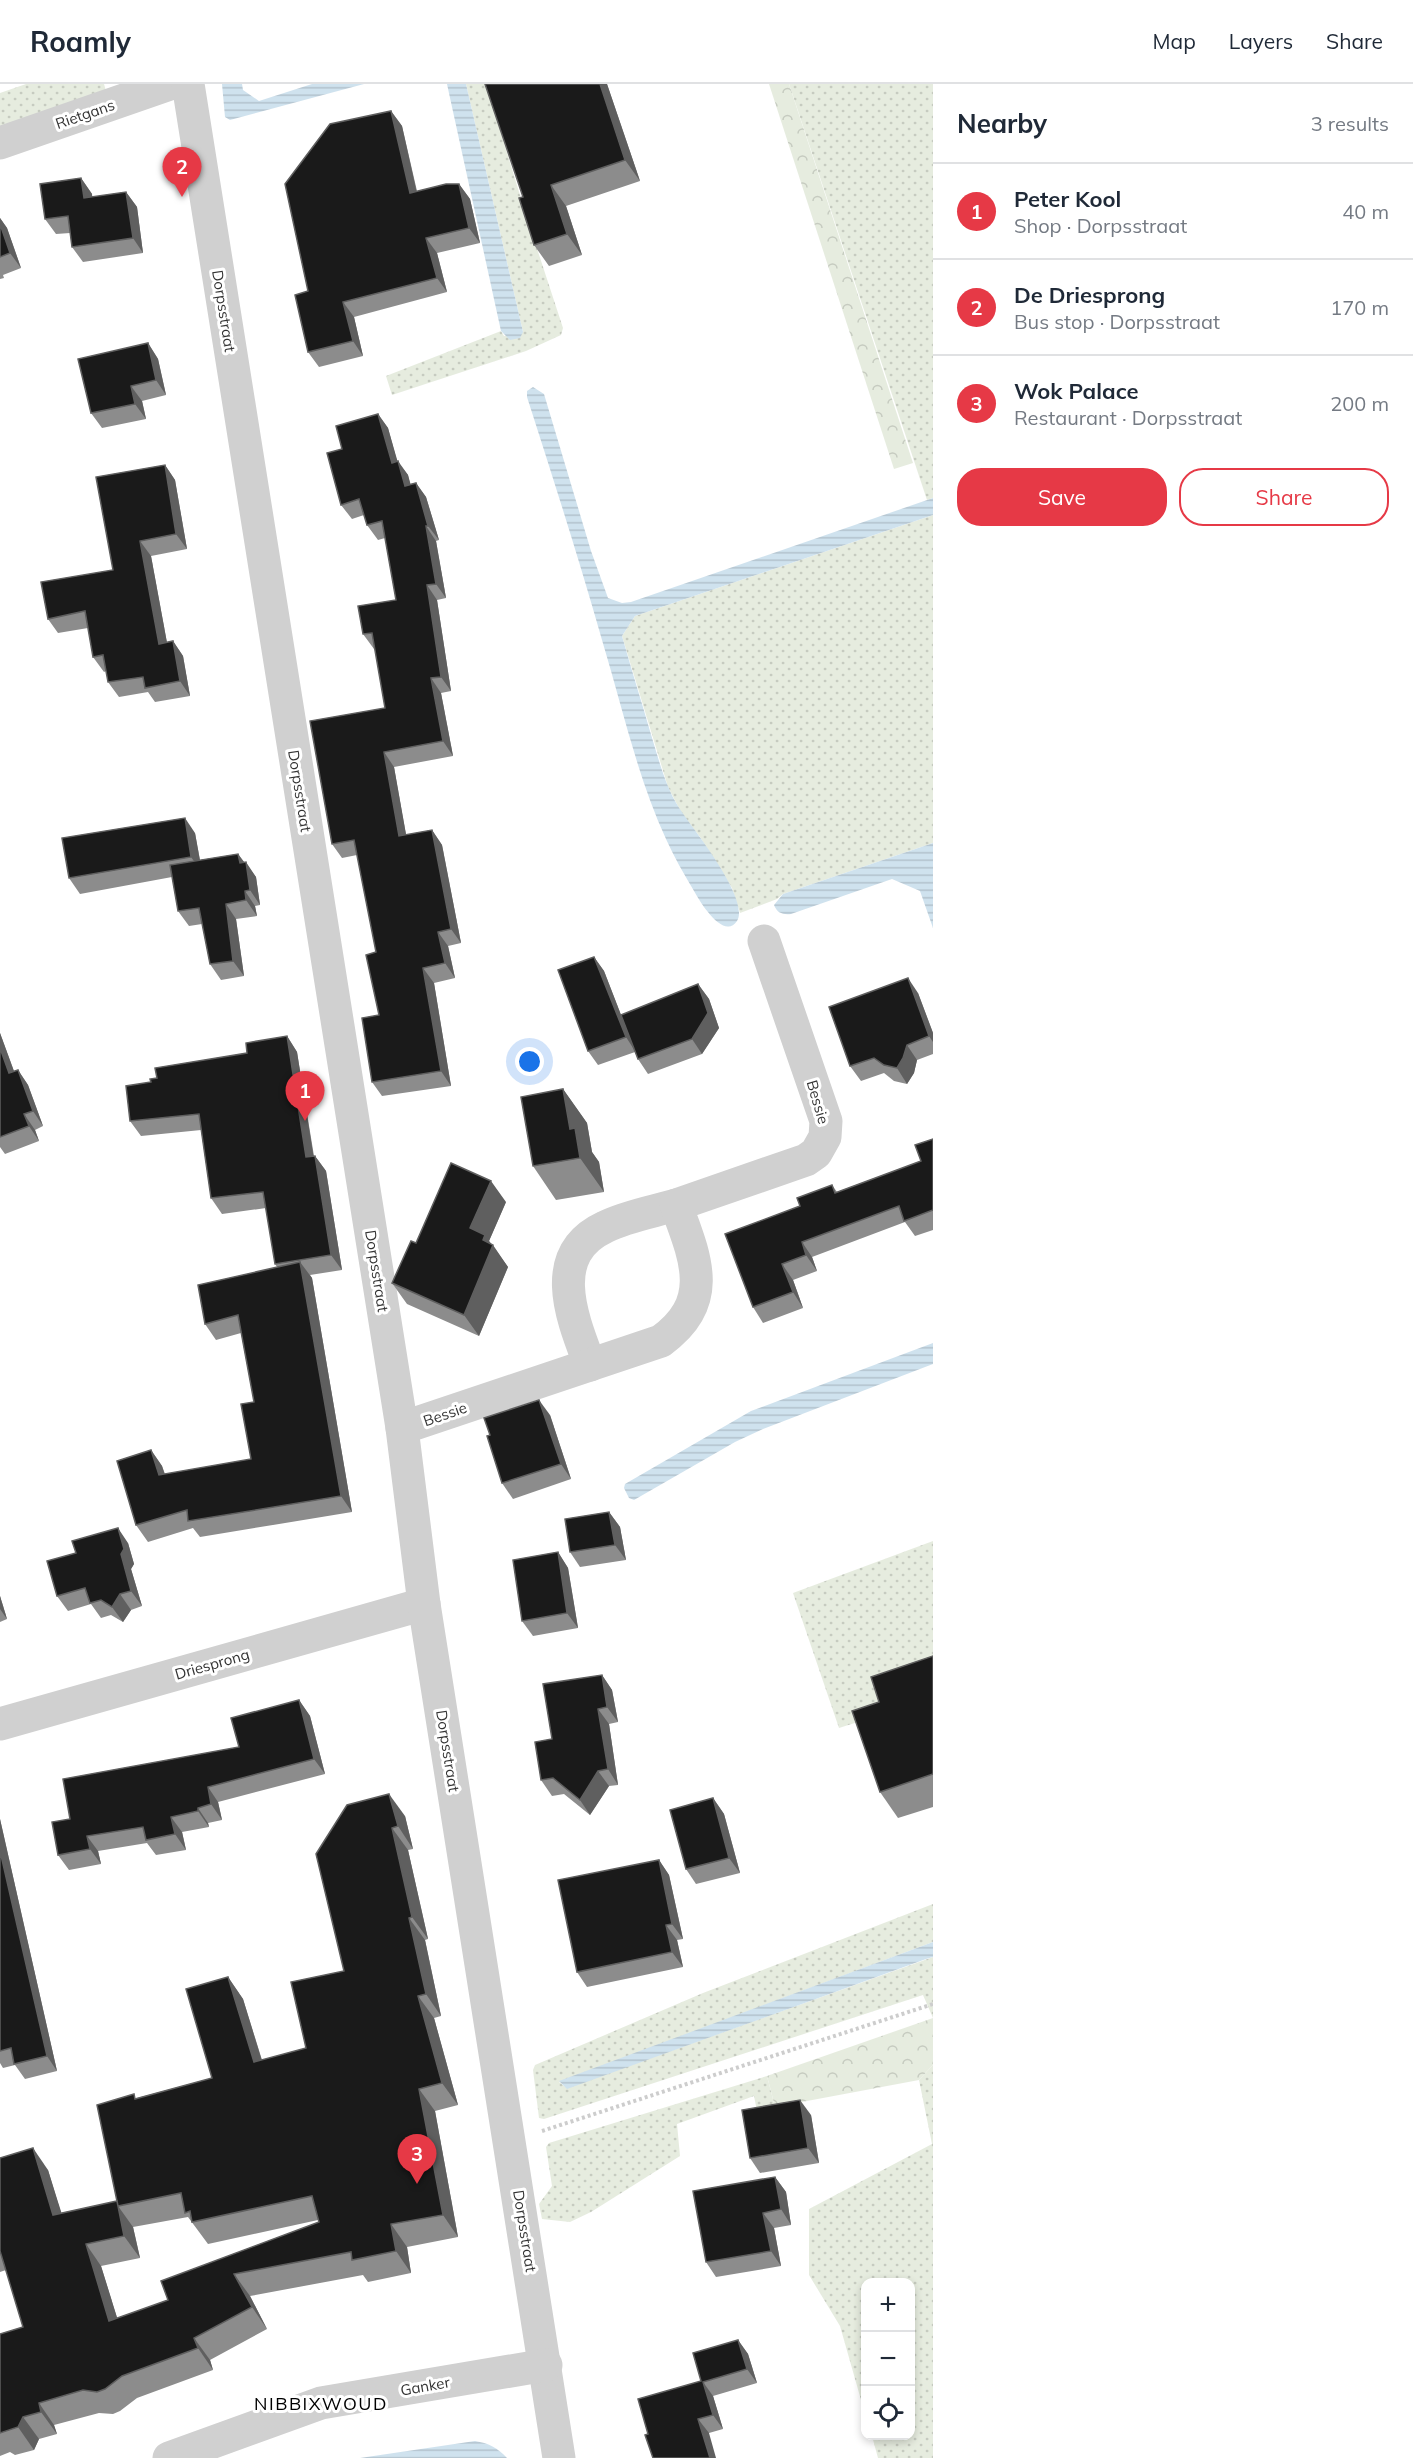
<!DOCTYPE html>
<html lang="en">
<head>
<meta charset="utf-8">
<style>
  body { margin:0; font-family:Mulish,sans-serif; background:#f2f2f3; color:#1f2937 }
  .controls { position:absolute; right:18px; bottom:18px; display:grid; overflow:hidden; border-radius:12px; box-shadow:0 3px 9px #0003 }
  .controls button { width:54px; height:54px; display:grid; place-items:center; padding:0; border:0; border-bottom:2px solid #e0e1e3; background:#fff; color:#1f2937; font:30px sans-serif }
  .you { position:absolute; left:530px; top:978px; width:21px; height:21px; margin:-15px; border:4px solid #fff; border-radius:50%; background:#1a73e8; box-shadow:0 0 0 9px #1a73e833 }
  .badge { display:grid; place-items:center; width:39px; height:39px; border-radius:50%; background:#e63946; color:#fff; font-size:20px; font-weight:700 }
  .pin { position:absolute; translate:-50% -50px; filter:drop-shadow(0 2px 3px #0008) }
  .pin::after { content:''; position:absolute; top:32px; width:21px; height:18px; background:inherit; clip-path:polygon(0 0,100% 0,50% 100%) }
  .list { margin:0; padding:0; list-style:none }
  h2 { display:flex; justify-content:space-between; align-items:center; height:78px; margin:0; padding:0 24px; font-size:26px }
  h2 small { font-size:20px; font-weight:400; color:#747a83 }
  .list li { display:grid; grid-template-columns:39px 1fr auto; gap:18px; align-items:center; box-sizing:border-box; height:96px; padding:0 24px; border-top:2px solid #e0e1e3 }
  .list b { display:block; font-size:22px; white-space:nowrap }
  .list p { margin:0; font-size:20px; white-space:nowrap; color:#747a83 }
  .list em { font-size:20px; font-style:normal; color:#747a83 }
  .actions { display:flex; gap:12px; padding:18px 24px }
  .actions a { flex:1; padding:14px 0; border:2px solid #e63946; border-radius:24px; text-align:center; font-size:21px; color:#e63946 }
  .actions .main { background:#e63946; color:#fff }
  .icon { flex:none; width:33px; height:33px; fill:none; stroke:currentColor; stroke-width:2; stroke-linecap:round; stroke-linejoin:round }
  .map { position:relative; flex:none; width:933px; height:2374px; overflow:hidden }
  header { display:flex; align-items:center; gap:36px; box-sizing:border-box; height:84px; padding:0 30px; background:#fff; border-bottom:2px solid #e0e1e3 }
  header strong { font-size:28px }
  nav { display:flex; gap:33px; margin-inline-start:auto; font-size:21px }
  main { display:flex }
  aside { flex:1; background:#fff }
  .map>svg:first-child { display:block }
</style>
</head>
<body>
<header>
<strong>Roamly</strong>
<nav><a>Map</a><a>Layers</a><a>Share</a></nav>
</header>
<main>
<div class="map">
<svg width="933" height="2374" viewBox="0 0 933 2374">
  <defs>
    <pattern id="grass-dots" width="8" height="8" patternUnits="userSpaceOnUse" patternTransform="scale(1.5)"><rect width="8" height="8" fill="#e6ecdf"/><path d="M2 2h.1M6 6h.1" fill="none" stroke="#c6cbc0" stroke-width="1.8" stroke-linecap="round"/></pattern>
    <pattern id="forest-crowns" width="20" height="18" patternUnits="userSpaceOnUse" patternTransform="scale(1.5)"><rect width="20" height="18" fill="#e6ecdf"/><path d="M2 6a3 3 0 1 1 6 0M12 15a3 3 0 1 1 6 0" fill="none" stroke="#c6cbc0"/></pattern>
    <pattern id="water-rules" width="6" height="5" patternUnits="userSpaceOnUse" patternTransform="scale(1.5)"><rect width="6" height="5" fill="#cfe2ee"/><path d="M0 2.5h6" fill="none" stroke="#b2c2cd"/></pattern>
  </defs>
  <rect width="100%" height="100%" fill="#fff"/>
  <g fill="url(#grass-dots)">
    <path d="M26 0H104L106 7 0 43V9Z"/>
    <path d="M466 0H486L527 134 563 244 561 251 526 267 392 311 386 292 501 247 504 252 523 248Z"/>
    <path d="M789 0H933V414L927 416Z"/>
    <path d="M933 431V759L783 810 777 815 740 829 732 804 700 753 682 730 668 703 622 552 635 532Z"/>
    <path d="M933 1457V1598L886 1629 839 1644 793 1509Z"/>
    <path d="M933 1820V1858L559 1998 567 2004 933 1873V1934L923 1911 544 2035 539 2034 533 1986 535 1981 703 1909Z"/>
    <path d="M933 1981V2374H878L872 2352H910V2198H866L865 2330 840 2242 809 2191V2125L932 2060 919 1996Z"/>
    <path d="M767 1992 775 2023 757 2027 754 2012 677 2040 680 2072 591 2128 570 2138 542 2135 539 2120 552 2102 546 2063 549 2059Z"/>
  </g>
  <g fill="url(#forest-crowns)">
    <path d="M769 0H789L913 379 894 385Z"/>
    <path d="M933 1934V1981L919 1996 775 2023 767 1992Z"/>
  </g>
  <g fill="url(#water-rules)">
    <path d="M222 0H242L243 6 259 17 312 0H364L230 36 225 33Z"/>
    <path d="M447 0H466L523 248 520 254 510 256 501 247Z"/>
    <path d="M533 303 544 310 591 467 608 514 622 519 631 518 933 414V431L635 532 622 552C631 584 641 616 650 647 659 676 666 707 684 731 697 750 750 816 737 837 724 857 700 818 694 807 684 790 674 773 666 755 637 692 622 622 602 556 579 475 553 394 527 313V307Z"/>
    <path d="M933 759V844L920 807 892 795 791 830C783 831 777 829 774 821L783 810Z"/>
    <path d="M933 1259V1280L763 1345 735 1358 634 1416 629 1414 624 1404 625 1400 751 1327Z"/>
    <path d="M933 1858V1873L926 1875 567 2005 559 1997Z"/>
    <path d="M475 2357C488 2359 498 2364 507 2374H360Z"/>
  </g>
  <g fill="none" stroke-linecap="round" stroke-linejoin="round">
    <path stroke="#cdcdcd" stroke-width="4" stroke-dasharray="3 3" stroke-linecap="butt" d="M542 2047 933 1920"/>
    <g stroke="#d0d0d0" stroke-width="33">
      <path d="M0 59 170 0"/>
      <path d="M590 1281C573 1236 545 1171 605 1143 627 1132 652 1128 676 1121"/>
      <path d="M402 1344 661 1257C715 1218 696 1175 676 1121L806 1076 816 1069 825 1053 826 1037 764 857"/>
      <path d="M0 1640 424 1520"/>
    </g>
    <g stroke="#d0d0d0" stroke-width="33">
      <path d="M188 0 402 1344 424 1520 559 2374"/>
      <path d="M169 2374 321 2319 546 2281"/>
    </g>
  </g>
  <g fill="#8c8c8c" fill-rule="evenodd">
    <path d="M607 0 640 97 566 122 582 171 549 182 534 161 523 113Z"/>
    <path d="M391 27 402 42 417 107 459 100 470 115 480 159 437 169 447 208 354 233 363 272 319 283 308 268V207Z"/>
    <path d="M81 94 92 110V113L126 108 137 123 143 169 83 178 72 163 70 149 56 150 45 135Z"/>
    <path d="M0 134 7 144 21 184 3 191 4 194 0 195Z"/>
    <path d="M148 259 158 275 166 311 142 317 146 335 102 344 91 329Z"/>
    <path d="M378 330 388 344 397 377 408 391 410 400 416 399 426 413 439 456 436 457 446 514 437 516 451 607 441 609 453 672 394 683 406 751 432 746 442 761 461 859 448 862 455 894 434 899 451 1002 382 1012 372 998 379 931 376 868 357 771 342 774 332 760 385 624 375 564 374 565 363 550 396 516 385 454 378 456 367 441 364 431 352 435 341 421 342 365Z"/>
    <path d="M165 381 175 396 187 465 151 472 167 559 173 557 183 572 190 612 155 618 148 608 119 613 108 598 106 587 104 588 93 573 88 544 58 549 48 535 113 486Z"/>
    <path d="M195 749 200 776 238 770 256 793 260 821 255 822 257 832 236 835 244 892 221 896 210 880 202 840 189 842 178 827 172 793 80 810 69 794Z"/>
    <path d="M594 873 604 887 621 931 698 900 709 915 719 944 702 970 648 990 638 975 635 968 598 981 588 967Z"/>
    <path d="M918 909 933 949V970L917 976 914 989 907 1000 894 997 884 989 861 997 850 982Z"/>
    <path d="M0 949 14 987 18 986 28 1001 43 1042 35 1046 39 1057 5 1070 0 1063Z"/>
    <path d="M287 952 297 968 314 1072H315L326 1087 342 1186 310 1191 312 1194 352 1428 200 1453 193 1444 148 1458 136 1441 151 1366 162 1382 165 1390 251 1375 254 1318 241 1249 216 1256 205 1240 277 1183 275 1180 266 1124 222 1130 211 1114 201 1046 141 1052 130 1037 151 998 157 994 247 969Z"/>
    <path d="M563 1005 587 1039 592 1068 599 1078 604 1108 556 1116 533 1082Z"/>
    <path d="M933 1055V1146L915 1152 905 1138 812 1173 817 1187 793 1196 803 1224 763 1239 753 1223 800 1122 832 1101 837 1108 921 1077Z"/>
    <path d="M506 1118 489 1157 508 1183 479 1252 407 1220 392 1199 416 1159Z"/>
    <path d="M550 1331 571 1395 513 1415 502 1399Z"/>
    <path d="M609 1428 620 1443 626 1476 580 1483 570 1468Z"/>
    <path d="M128 1459 134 1480 131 1485 142 1522 131 1526 123 1538 111 1531 101 1534 91 1520 68 1527 57 1512Z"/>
    <path d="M558 1468 568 1484 578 1544 533 1552 522 1537Z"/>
    <path d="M0 1512 7 1535 0 1538Z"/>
    <path d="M933 1572V1723L898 1734 880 1708 879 1618Z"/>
    <path d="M602 1591 612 1606 618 1638 609 1640 618 1701 609 1702 590 1731 564 1710 552 1712 541 1696 552 1655Z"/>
    <path d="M299 1616 310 1632 325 1690 218 1718 222 1736 208 1739 209 1743 182 1748 186 1766 156 1771 147 1759 98 1767 101 1780 69 1786 58 1771 70 1735 239 1663Z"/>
    <path d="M713 1714 724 1730 740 1789 696 1800 686 1785Z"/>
    <path d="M405 1732 413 1765 408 1766 428 1855 425 1856 441 1932 434 1934 458 2021 435 2027 458 2153 407 2163 411 2189 368 2198 363 2191 250 2212 267 2245 210 2276 213 2286 137 2314 120 2327 113 2330 99 2329 54 2341 57 2350 39 2355 34 2366 15 2371 10 2368 0 2372V2250L23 2243 6 2186 0 2188V2074L48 2086 61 2129 117 2117 137 2014 212 1994 228 1893 243 1915 262 1976 306 1964 344 1887 316 1770ZM188 2133 208 2160 318 2136 319 2138 168 2216 117 2234 101 2182 140 2174 133 2143Z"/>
    <path d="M0 1735 57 1987 25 1995 15 1981 3 1984 0 1979Z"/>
    <path d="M659 1776 669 1791 683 1855 677 1856 683 1883 587 1903 577 1888Z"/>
    <path d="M811 2031 819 2079 760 2089 750 2074Z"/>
    <path d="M775 2093 786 2108 791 2141 774 2144 781 2182 716 2193 706 2178Z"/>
    <path d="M738 2256 748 2270 757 2299 713 2312 723 2345 709 2349 648 2350 701 2297Z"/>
  </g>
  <g fill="#5f5f5f">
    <path d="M600 0H607L640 97 625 76Z"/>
    <path d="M391 27 402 42 420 123 410 109Z"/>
    <path d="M81 94 92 110 94 129 84 114Z"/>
    <path d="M459 100 470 115 480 159 469 144Z"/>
    <path d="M551 101 566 122 582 171 567 150Z"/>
    <path d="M126 108 137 123 143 169 133 154Z"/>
    <path d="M0 134 7 144 21 184 10 169 0 140Z"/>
    <path d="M426 154 437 169 447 208 437 194Z"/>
    <path d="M343 218 354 233 363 272 353 257Z"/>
    <path d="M148 259 158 275 166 311 156 296Z"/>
    <path d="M131 302 142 317 146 335 135 320Z"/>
    <path d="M378 330 388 344 402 393 392 379Z"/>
    <path d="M398 377 408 391 415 416 405 402Z"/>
    <path d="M165 381 175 396 187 465 176 450Z"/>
    <path d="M416 399 426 413 439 456 428 442Z"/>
    <path d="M426 442 436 457 446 514 436 500Z"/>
    <path d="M140 457 151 472 170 575 159 560Z"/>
    <path d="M427 501 437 516 451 607 441 593Z"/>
    <path d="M173 557 183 572 190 612 180 597Z"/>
    <path d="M431 594 441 609 453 672 443 657Z"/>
    <path d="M384 668 394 683 409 767 399 752Z"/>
    <path d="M185 734 195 749 202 788 191 773Z"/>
    <path d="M432 746 442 761 461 859 451 845Z"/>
    <path d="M238 770 246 781V778L256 793 260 821 250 806 240 779Z"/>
    <path d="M245 807 255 822 257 832 246 816Z"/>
    <path d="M226 820 236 835 244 892 233 877Z"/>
    <path d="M438 848 448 862 455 894 445 879Z"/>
    <path d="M594 873 604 887 635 967 626 953Z"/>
    <path d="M423 884 434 899 451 1002 441 987Z"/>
    <path d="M908 894 918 909 933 949V958L929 952Z"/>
    <path d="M698 900 709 915 719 944 702 970 692 955Z"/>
    <path d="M0 949 20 1004 9 989 0 964Z"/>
    <path d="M287 952 297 968 316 1088 306 1073Z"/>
    <path d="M907 961 917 976 914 989 907 1000 897 984Z"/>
    <path d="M18 986 28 1001 43 1042 33 1027Z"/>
    <path d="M563 1005 587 1039 592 1068 599 1078 604 1108 580 1074 570 1045Z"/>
    <path d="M24 1030 35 1046 39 1057 29 1042Z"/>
    <path d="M315 1072 326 1087 342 1186 331 1171Z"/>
    <path d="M491 1097 506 1118 489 1157 493 1162V1161L508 1183 479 1252 464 1231 470 1144Z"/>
    <path d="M802 1158 812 1173 817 1187 806 1171Z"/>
    <path d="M300 1178 312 1194 352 1428 341 1412Z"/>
    <path d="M782 1180 793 1196 803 1224 793 1208Z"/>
    <path d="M539 1316 550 1331 571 1395 561 1380Z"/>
    <path d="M151 1366 162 1382 170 1407 159 1391Z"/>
    <path d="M609 1428 620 1443 626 1476 615 1461Z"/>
    <path d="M118 1444 128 1459 134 1480 131 1485 142 1522 131 1507 121 1470Z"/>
    <path d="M558 1468 568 1484 578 1544 567 1529Z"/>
    <path d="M120 1510 131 1526 123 1538 112 1523Z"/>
    <path d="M0 1512 7 1535 0 1525Z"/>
    <path d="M602 1591 612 1606 618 1638 607 1623Z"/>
    <path d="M299 1616 310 1632 325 1690 314 1675Z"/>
    <path d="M598 1625 609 1640 618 1701 608 1685Z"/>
    <path d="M598 1687 609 1702 590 1731 580 1716Z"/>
    <path d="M208 1703 218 1718 222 1736 211 1720Z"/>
    <path d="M389 1710 405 1732 413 1765 398 1742Z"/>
    <path d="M713 1714 724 1730 740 1789 729 1774Z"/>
    <path d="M198 1724 208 1739 209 1743 198 1727Z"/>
    <path d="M171 1733 182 1748 186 1766 175 1750Z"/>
    <path d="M0 1735 57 1987 47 1972 0 1767Z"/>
    <path d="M392 1744 408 1766 428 1855 412 1833Z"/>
    <path d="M87 1752 98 1767 101 1780 90 1765Z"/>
    <path d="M659 1776 669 1791 683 1855 672 1840Z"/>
    <path d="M409 1834 425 1856 441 1932 426 1910Z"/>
    <path d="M666 1841 677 1856 683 1883 672 1868Z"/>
    <path d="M228 1893 243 1915 269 2000 254 1978Z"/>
    <path d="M418 1912 434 1934 458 2021 442 1999Z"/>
    <path d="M419 2005 435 2027 458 2153 443 2131Z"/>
    <path d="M800 2016 811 2031 819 2079 808 2064Z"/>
    <path d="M33 2064 48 2086 69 2153 53 2131Z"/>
    <path d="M775 2093 786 2108 791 2141 781 2125Z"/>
    <path d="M118 2122 133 2143 140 2174 124 2152Z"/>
    <path d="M763 2129 774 2144 781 2182 771 2167Z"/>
    <path d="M391 2140 407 2163 411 2189 396 2167Z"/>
    <path d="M86 2160 101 2182 125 2259 109 2237Z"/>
    <path d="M234 2190 250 2212 267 2245 252 2223Z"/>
    <path d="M194 2254 210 2276 213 2286 198 2264Z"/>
    <path d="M738 2256 748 2270 757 2299 747 2285Z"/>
    <path d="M703 2298 713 2312 723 2345 713 2331Z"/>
    <path d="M39 2319 54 2341 57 2350 41 2328Z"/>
    <path d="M23 2333 39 2355 34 2366 18 2343Z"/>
    <path d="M698 2335 709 2349 716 2374H710Z"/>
  </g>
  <g fill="#1a1a1a" stroke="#5f5f5f" stroke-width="1.5">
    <path d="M485 0H600L625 76 551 101 567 150 534 161 519 114 523 113Z"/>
    <path d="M391 27 410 109 446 100H459L469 144 426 154 437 194 343 218 353 257 308 268 295 211 308 207 285 100 330 40Z"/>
    <path d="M81 94 84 114 126 108 133 154 72 163 68 132 45 135 40 100Z"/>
    <path d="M0 140 10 169 0 173Z"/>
    <path d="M148 259 156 296 131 302 135 320 91 329 78 275Z"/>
    <path d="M378 330 392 379 398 377 405 402 416 399 428 442H426L436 500 427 501 441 593 431 594 443 657 384 668 399 752 432 746 451 845 438 848 445 879 423 884 441 987 372 998 362 934 379 931 366 871 376 868 354 756 332 760 310 637 385 624 372 549 363 550 358 522 396 516 382 437 367 441 359 415 341 421 327 369 342 365 336 342Z"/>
    <path d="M165 381 176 450 140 457 159 560 173 557 180 597 145 604 143 593 108 598 103 571 93 573 85 527 48 535 41 498 113 486 96 393Z"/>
    <path d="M185 734 191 773 69 794 62 754Z"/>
    <path d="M238 770 240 779 246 778 250 806 245 807 246 816 226 820 233 877 210 880 199 824 178 827 170 781Z"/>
    <path d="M594 873 626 953 588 967 558 886Z"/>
    <path d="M908 894 929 952 907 961 903 974 897 984 884 981 874 974 850 982 829 923Z"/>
    <path d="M698 900 708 929 692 955 638 975 621 931Z"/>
    <path d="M287 952 306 1073 315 1072 331 1171 275 1180 263 1108 211 1114 199 1030 130 1037 126 1002 151 998 150 995 157 994 155 984 247 969 246 959Z"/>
    <path d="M0 964 9 989 18 986 33 1027 24 1030 29 1042 0 1053Z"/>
    <path d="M563 1005 570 1045 575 1044 580 1074 533 1082 521 1013Z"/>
    <path d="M933 1055V1126L904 1137 899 1122 802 1158 806 1171 782 1180 793 1208 753 1223 725 1150 800 1122 797 1114 832 1101 835 1109 921 1077 915 1061Z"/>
    <path d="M451 1079 491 1097 470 1144 485 1151 483 1156 493 1161 464 1231 392 1199 411 1157 416 1159Z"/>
    <path d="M300 1178 341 1412 188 1437 187 1426 136 1441 117 1377 151 1366 159 1391 251 1375 241 1320 254 1318 238 1231 205 1240 198 1201Z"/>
    <path d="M539 1316 561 1380 502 1399 487 1352 490 1351 484 1334Z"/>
    <path d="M609 1428 615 1461 570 1468 565 1435Z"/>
    <path d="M118 1444 124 1465 121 1470 131 1507 120 1510 112 1523 101 1516 90 1519 85 1504 57 1512 47 1477 76 1469 72 1457Z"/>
    <path d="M558 1468 567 1529 522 1537 513 1476Z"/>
    <path d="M933 1572V1690L880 1708 852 1627 879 1618 871 1593Z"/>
    <path d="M602 1591 607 1623 598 1625 608 1685 598 1687 580 1716 553 1694 541 1696 535 1658 552 1655 543 1600Z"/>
    <path d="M299 1616 314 1675 208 1703 211 1720 198 1724V1727L171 1733 175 1750 146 1756 143 1743 87 1752 90 1765 58 1771 52 1738 70 1735 63 1695 239 1663 231 1634Z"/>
    <path d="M389 1710 398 1742 392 1744 412 1833 409 1834 426 1910 418 1912 442 1999 419 2005 443 2131 391 2140 396 2167 352 2176 351 2168 234 2190 252 2223 194 2254 198 2264 122 2292 105 2305 97 2308 83 2306 39 2319 41 2328 23 2333 18 2343 0 2349V2250L23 2243 0 2167V2074L33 2064 53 2131 117 2117 124 2152 86 2160 109 2237 168 2216 161 2197 319 2138 312 2112 192 2138 190 2127 185 2129 181 2109 118 2122 97 2021 134 2010 135 2015 212 1994 186 1905 228 1893 254 1978 306 1964 291 1898 344 1887 316 1770 347 1721Z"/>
    <path d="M713 1714 729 1774 686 1785 670 1726Z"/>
    <path d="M0 1767 47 1972 14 1980 11 1964 0 1967Z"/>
    <path d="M659 1776 672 1840 666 1841 672 1868 577 1888 558 1796Z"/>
    <path d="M800 2016 808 2064 750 2074 742 2026Z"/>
    <path d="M775 2093 781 2125 763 2129 771 2167 706 2178 693 2107Z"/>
    <path d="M738 2256 747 2285 703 2298 713 2331 698 2335 710 2374H653L645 2351 648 2350 638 2315 701 2297 693 2269Z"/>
  </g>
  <g text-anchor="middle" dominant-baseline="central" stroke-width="6" stroke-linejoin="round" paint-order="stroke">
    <g font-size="15" fill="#333" stroke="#fff">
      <text transform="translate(85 30) rotate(-19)">Rietgans</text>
      <text transform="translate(224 227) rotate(81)">Dorpsstraat</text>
      <text transform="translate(300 707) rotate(81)">Dorpsstraat</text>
      <text transform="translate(818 1018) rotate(74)">Bessie</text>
      <text transform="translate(377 1187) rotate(81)">Dorpsstraat</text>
      <text transform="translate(445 1330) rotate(-19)">Bessie</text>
      <text transform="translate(212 1580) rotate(-16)">Driesprong</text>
      <text transform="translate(448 1667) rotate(81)">Dorpsstraat</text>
      <text transform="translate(525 2147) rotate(81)">Dorpsstraat</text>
      <text transform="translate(425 2302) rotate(-10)">Ganker</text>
    </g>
    <g font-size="18" letter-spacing="1.5" fill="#000" stroke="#fff">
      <text x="321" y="2319">NIBBIXWOUD</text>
    </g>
  </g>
</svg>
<div class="controls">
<button>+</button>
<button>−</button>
<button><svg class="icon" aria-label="locate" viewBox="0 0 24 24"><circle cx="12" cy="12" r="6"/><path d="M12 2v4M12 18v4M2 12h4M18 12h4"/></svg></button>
</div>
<div class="you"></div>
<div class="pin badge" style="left:305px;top:1037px">1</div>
<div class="pin badge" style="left:182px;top:113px">2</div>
<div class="pin badge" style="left:417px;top:2100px">3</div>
</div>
<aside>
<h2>Nearby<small>3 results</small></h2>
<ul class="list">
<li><span class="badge">1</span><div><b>Peter Kool</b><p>Shop · Dorpsstraat</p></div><em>40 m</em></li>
<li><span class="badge">2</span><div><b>De Driesprong</b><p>Bus stop · Dorpsstraat</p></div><em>170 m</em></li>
<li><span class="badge">3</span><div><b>Wok Palace</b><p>Restaurant · Dorpsstraat</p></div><em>200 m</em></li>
</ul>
<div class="actions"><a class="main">Save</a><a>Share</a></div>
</aside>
</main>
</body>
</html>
